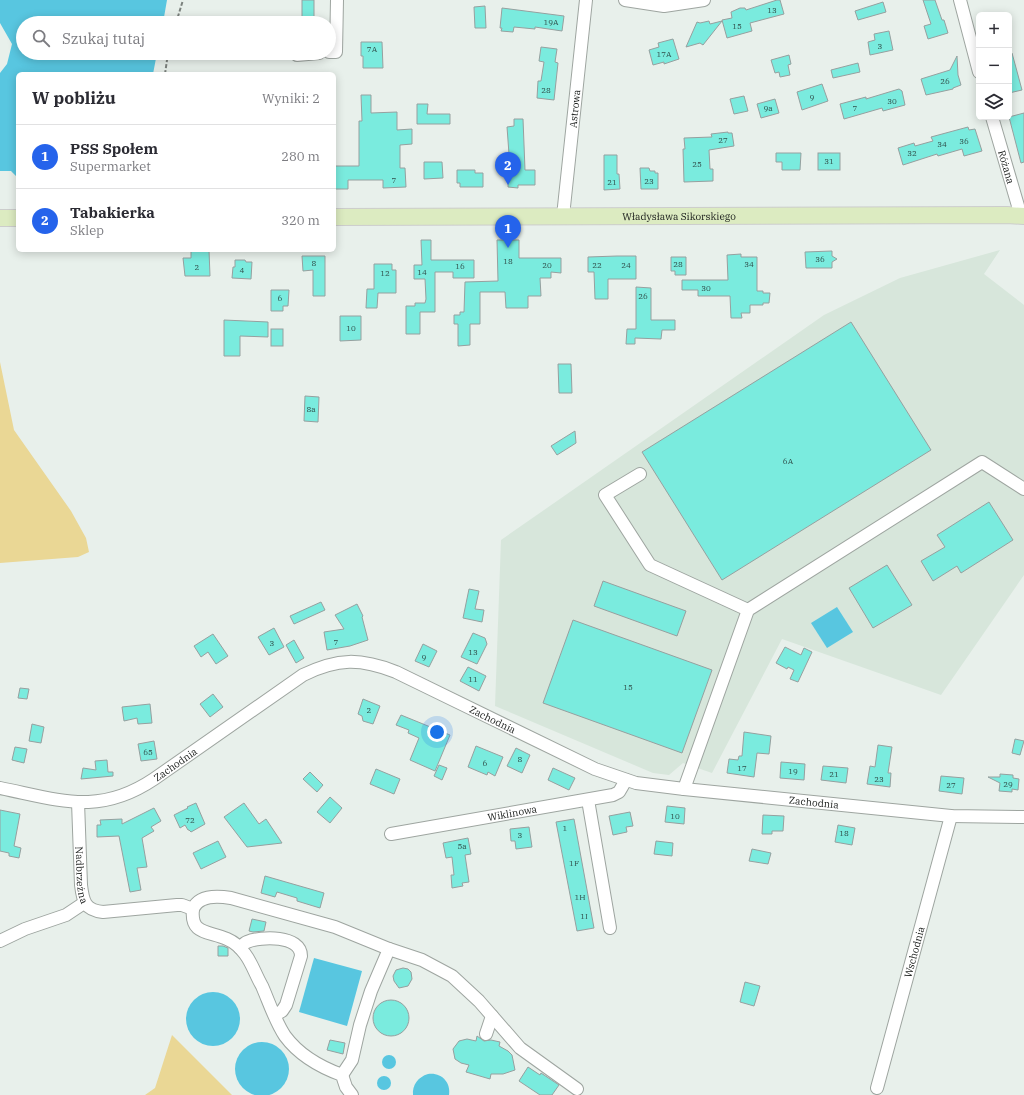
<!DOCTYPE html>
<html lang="pl">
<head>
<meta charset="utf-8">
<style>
  body { margin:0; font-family:"IBM Plex Serif",serif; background:#f7f7f7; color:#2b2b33 }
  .controls { position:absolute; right:12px; top:12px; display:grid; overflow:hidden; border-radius:6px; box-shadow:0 2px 10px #0003 }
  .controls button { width:36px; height:36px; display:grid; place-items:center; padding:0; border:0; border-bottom:1px solid #e1e1e2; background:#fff; color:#2b2b33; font:20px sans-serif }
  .you { position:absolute; left:437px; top:732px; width:14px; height:14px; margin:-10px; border:3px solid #fff; border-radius:50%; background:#1a73e8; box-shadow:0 0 0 6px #1a73e833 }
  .badge { display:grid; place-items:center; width:26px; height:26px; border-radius:50%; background:#2563eb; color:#fff; font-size:13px; font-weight:700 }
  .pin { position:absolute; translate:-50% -33px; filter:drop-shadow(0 1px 2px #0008) }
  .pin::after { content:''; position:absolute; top:21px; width:14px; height:12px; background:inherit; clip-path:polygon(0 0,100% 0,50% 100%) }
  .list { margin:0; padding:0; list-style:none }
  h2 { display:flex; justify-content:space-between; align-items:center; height:52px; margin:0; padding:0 16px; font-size:17px }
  h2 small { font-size:13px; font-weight:400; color:#7c7c81 }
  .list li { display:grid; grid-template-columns:26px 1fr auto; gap:12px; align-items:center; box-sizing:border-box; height:64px; padding:0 16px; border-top:1px solid #e1e1e2 }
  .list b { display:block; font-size:15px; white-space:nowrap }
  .list p { margin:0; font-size:13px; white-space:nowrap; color:#7c7c81 }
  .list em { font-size:13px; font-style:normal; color:#7c7c81 }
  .icon { flex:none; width:22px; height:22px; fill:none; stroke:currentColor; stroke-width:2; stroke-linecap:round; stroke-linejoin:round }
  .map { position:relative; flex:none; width:1024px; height:1095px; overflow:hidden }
  .search { position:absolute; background:#fff; box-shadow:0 2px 10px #0003; left:16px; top:16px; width:320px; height:44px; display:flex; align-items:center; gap:10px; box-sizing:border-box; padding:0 14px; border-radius:22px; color:#7c7c81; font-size:15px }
  .panel { position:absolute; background:#fff; box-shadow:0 2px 10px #0003; left:16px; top:72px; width:320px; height:180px; border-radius:6px }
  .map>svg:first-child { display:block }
</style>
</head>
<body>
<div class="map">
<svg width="1024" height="1095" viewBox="0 0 1024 1095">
  <rect width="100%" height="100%" fill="#e8f0eb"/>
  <path fill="#d7e6db" d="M1000 250 984 274 1024 305V575L941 695 782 639 712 773 683 763 669 775 653 773 495 706 501 540 824 315 900 278Z"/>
  <g fill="#ead795">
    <path d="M0 362 14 430 71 511 86 538 89 552 78 557 0 563Z"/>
    <path d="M172 1035 232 1095H145L155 1088Z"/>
  </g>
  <g fill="#58c6e0">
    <path d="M0 0H167L163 23H23V53H157L153 74H18V178L11 171H0V73L7 64 12 44 0 23Z"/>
    <path d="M837 607 853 632 827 648 811 623Z"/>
    <path d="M314 958 362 971 347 1026 299 1012Z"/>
    <circle cx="213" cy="1019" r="27"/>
    <circle cx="262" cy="1069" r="27"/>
    <circle cx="389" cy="1062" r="7"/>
    <path d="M428 1074C441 1072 451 1082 449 1095H413C412 1085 418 1077 428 1074Z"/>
    <circle cx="384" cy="1083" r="7"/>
  </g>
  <g fill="#7aebde" stroke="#96a09f">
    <rect x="302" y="0" width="12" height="23"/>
    <path d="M777 0H780L784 14 750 23 752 31 727 38 722 20 732 18 731 12 740 8H745L746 10Z"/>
    <path d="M923 0H935L942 20H944L948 33 928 39 924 26 931 24Z"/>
    <path d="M883 2 886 12 858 20 855 11Z"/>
    <path d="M485 6 486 28H475L474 7Z"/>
    <path d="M502 8 564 16 562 31 535 27V29L514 27 513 32 501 31 502 28H500Z"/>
    <path d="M709 21 710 24 722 21 703 45 700 43 686 47 697 22 700 23Z"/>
    <path d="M889 31 893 50 870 55 868 42 875 40 874 34Z"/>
    <path d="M673 39 679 59 664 64V62L653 65 649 50 659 47 658 43Z"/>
    <path d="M361 42H382L383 68H363V56H361Z"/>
    <path d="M541 47 557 49 555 62 558 63 554 100 537 98 538 81H541L544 62 539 61Z"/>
    <path d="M1009 53H1012L1022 90 1009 93Z"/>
    <path d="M789 55 791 64 788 65 790 75 780 77 779 72 775 73 771 60Z"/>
    <path d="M957 56 958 75 961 85 953 88V89L926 95 921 79 950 70Z"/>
    <path d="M858 63 860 72 833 78 831 70Z"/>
    <path d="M822 84 828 101 802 110 797 92Z"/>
    <path d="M899 89 902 91 905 105 883 111 882 108 844 119 840 104 866 97V99Z"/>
    <path d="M361 95H371V113L397 112V130L412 129V144L400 145V168H405L406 187 383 188V180H348V189H334V166H359V121H362Z"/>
    <path d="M744 96 748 111 734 114 730 99Z"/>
    <path d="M775 99 779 113 761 118 757 104Z"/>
    <path d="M417 104H428L427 114H450V124H417Z"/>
    <path d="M1024 113V162L1021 163 1009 117Z"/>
    <path d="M514 119H523L525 170H535V185H518V188L508 187 509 154 507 127 514 126Z"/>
    <path d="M968 127 969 130 975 129 982 151 964 156 962 149 938 156 937 154 903 165 898 148 914 143 915 146 933 141 931 137Z"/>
    <path d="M728 132V133H732L734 146 709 150 710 169H713V181L684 182 683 149H685L684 138 712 137 711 134Z"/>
    <path d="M776 153H801L800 170H782V162H776Z"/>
    <rect x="818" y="153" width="22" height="17"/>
    <path d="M604 155H617V174H619L620 189 604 190Z"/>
    <path d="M424 162H442L443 178 424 179Z"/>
    <path d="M640 168H649L650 171H655V173H658V189H641Z"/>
    <path d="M457 170H475V173H483V187H460V183H457Z"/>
    <path d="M421 240H431V260H474V278H453V272H435V312H420V334H406V306H415V303H425L426 299 425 279H414V265H422Z"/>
    <path d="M497 240H519V258H561V273L551 272V278H540L541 296H528V308H506L505 292H480V324H470V345L458 346V324H454V315H460V312H464L465 282 498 281Z"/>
    <path d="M191 250H209L210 276H185L183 258H191Z"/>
    <path d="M832 251V256L837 259 832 262V268H806L805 252Z"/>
    <path d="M741 254V257H757V291H763V293H770L769 303H763V305H750V313H741L742 318H731L730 296H698V290H682V280H728L727 255Z"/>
    <path d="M302 256H325V296H313V270L303 271Z"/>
    <path d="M617 256H636V279H608V299H595L594 272H588V257Z"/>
    <path d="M671 257H686V275H675V271H671Z"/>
    <path d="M235 260H245L246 262H252L251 279 232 278 233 267H235Z"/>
    <path d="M374 264H392V270H396V293H378L377 308H366L367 289H374Z"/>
    <path d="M636 287 651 288V320H675V330H662L661 339 635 338V344H626L627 329H636Z"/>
    <path d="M271 290H289L288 306H283V311H271Z"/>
    <path d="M340 316H361V340L340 341Z"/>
    <path d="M224 320 268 322V337L240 336V356H224Z"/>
    <path d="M851 322 931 450 722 580 642 452Z"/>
    <rect x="271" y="329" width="12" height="17"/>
    <path d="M558 364H571L572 393H559Z"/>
    <path d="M305 396 319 397 318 422 304 421Z"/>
    <path d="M575 431 576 443 557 455 551 446Z"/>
    <path d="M989 502 1013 540 961 573 957 566 933 581 921 561 945 547 937 535Z"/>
    <path d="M887 565 912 605 873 628 849 588Z"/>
    <path d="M603 581 686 611 677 636 594 606Z"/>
    <path d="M469 589 479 591 475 609 484 610 482 622 463 618Z"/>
    <path d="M321 602 325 610 294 624 290 616Z"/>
    <path d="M357 604 363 616 362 617 368 640 350 646 327 650 324 632 344 629 335 615Z"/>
    <path d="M573 620 712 670 682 753 543 703Z"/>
    <path d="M274 628 284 647 269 655 258 637Z"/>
    <path d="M473 633 485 638 487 644 477 664 461 657Z"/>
    <path d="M213 634 228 656 216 664 208 652 201 657 194 646Z"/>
    <path d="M294 640 304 658 296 663 286 645Z"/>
    <path d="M423 644 437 651 429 667 415 661Z"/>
    <path d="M785 647 801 655 804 648 812 652 798 682 790 679 794 670 788 667 787 669 776 663Z"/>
    <path d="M468 667 486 676 479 691 460 681Z"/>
    <path d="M20 688 29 689 27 699 18 698Z"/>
    <path d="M213 694 223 707 210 717 200 704Z"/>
    <path d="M363 699 380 706 373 724 363 721 362 716 358 714Z"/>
    <path d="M150 704 152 723 138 724 137 718 124 721 122 707Z"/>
    <path d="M401 715 450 735 435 771 410 760 419 738 408 733 409 730 396 725Z"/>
    <path d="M32 724 44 727 41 743 29 741Z"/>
    <path d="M744 732 771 736 769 754 757 753 754 777 727 773 729 759 738 760 739 756H742Z"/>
    <path d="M1015 739 1024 741 1020 755 1012 753Z"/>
    <path d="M154 741 157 759 141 761 138 744Z"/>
    <path d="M878 745 892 747 888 773H891L890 787 867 784 870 766 875 767Z"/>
    <path d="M476 746 503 757 495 776 488 772 487 775 468 767Z"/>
    <path d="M15 747 27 749 24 763 12 760Z"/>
    <path d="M516 748 530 755 522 773 507 766Z"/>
    <path d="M107 760 108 772H113V776L81 779 83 768 96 770 95 761Z"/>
    <path d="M781 762 805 764 804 780 780 778Z"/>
    <path d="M439 765 447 768 442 780 434 776Z"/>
    <path d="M823 766 848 768 846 783 821 780Z"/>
    <path d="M553 768 575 778 569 790 548 780Z"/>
    <path d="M376 769 400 779 394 794 370 784Z"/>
    <path d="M310 772 323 785 317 792 303 779Z"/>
    <path d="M1000 774 1013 775V778L1019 779 1018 790 1012 789V792L999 791 1000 783 988 777H1000Z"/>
    <path d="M941 776 964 778 962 794 939 791Z"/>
    <path d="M330 797 342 808 330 823 317 812Z"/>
    <path d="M196 803 205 824 191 832 189 830H188L185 825 180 828 174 815 188 808 187 807Z"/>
    <path d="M244 803 259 824 266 819 282 843 247 847 224 817Z"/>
    <path d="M667 806 685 808 684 824 665 822Z"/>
    <path d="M154 808 161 821 151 827 154 831 142 838 147 867 137 868 141 890 130 892 119 836 97 837V825H101L100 820 122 819V824Z"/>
    <path d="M0 810 20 814 14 846 21 848 19 858 9 856V853L0 851Z"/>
    <path d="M630 812 633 826 626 827 627 832 613 835 609 816Z"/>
    <path d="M763 815 784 816 783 831H772V834H762Z"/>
    <path d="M574 819 594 928 577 931 556 822Z"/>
    <path d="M838 825 855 828 852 845 835 842Z"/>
    <path d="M529 827 532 847 516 849 515 841H511L510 829Z"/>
    <path d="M468 838 471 854 465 855 469 882 462 883 463 886 452 888 451 875H454L452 857 446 858 443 843Z"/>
    <path d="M218 841 226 857 201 869 193 853Z"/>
    <path d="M656 841 673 843 672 856 654 854Z"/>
    <path d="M752 849 771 853 768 864 749 861Z"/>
    <path d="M265 876 324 893 320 908 297 901V898L277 892 275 897 261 893Z"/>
    <path d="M252 919 266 922 264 931 253 932 249 931Z"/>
    <path d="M218 946H223L228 948V956H218Z"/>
    <path d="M403 968 408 969 411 972 412 979 408 986 399 988 394 981 393 976 396 970Z"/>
    <path d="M745 982 760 986 754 1006 740 1002Z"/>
    <circle cx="391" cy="1018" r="18"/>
    <path d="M477 1036 484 1041 491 1040 500 1042 499 1046 508 1051 512 1055 515 1070 503 1074H491L490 1079 466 1072 469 1065 461 1063 455 1059 453 1049 459 1041 467 1039 476 1041Z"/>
    <path d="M330 1040 345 1043 343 1054 327 1050Z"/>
    <path d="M528 1067 540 1075 541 1073 559 1085 552 1095H540L519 1081Z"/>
  </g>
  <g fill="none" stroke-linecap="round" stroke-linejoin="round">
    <defs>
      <g id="minor">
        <path d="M625 0 664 6 704 0"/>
        <path d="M960 0 979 72"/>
        <path d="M329 52H336L337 0"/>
        <path d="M297 55 319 53"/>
        <path id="s1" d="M992 117 1021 216"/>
        <path id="s2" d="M563 216 586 0"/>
        <path d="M640 474 605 495 650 565 748 610"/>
        <path id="s3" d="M0 788C60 800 99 816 154 779L303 675C338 658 360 658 396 672L595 769 636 783 684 789 951 816 1024 817"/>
        <path d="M684 789 748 610 982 462 1024 489"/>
        <path d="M588 800 610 928"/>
        <path id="s4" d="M78 802 81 885C83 902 85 910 103 912L177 905H182L193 909C190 935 209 931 227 939 234 942 240 947 245 954 252 963 256 976 262 986 269 1002 275 1021 285 1036 299 1055 320 1067 342 1075L346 1087 352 1095"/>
        <path id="s5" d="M391 834 613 795 619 792 626 780"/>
        <path d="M193 909C199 894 219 896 231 898L335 927 389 949"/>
        <path d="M0 941 25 929 66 915 84 903"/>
        <path d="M240 948C242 946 244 943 247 942 261 936 301 935 301 956L286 1005 282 1011 275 1015"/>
        <path d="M486 1034 492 1016"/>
        <path d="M342 1075 352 1060 360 1025 371 991 389 949 422 960 452 976 479 1001 520 1048 577 1089"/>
        <path id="s6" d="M877 1088 951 816"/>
      </g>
      <g id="major">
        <path id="s7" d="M334 217 1007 215 1024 216"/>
        <path d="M0 218H18"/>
      </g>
    </defs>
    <use href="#minor" stroke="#9ea5a0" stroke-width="14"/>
    <use href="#major" stroke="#cccdcc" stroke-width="18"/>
    <g stroke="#7b817d" stroke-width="2" stroke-dasharray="4 2" stroke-linecap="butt">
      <path d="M176 23 183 0"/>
      <path d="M165 74 168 53"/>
    </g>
    <use href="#minor" stroke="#fff" stroke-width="12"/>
    <use href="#major" stroke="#dcebc1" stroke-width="16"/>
  </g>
  <g text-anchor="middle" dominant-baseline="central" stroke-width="3" stroke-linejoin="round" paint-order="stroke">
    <g font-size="8" fill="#304e4a">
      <text x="772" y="10">13</text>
      <text x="551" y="22">19A</text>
      <text x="737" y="26">15</text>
      <text x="880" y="46">3</text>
      <text x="372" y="49">7A</text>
      <text x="664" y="54">17A</text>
      <text x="945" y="81">26</text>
      <text x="546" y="90">28</text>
      <text x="812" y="97">9</text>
      <text x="892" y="101">30</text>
      <text x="768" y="108">9a</text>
      <text x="855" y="108">7</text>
      <text x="723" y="140">27</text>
      <text x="964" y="141">36</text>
      <text x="942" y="144">34</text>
      <text x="912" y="153">32</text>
      <text x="829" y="161">31</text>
      <text x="697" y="164">25</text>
      <text x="394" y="180">7</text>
      <text x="649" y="181">23</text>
      <text x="612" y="182">21</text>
      <text x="820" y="259">36</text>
      <text x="508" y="261">18</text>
      <text x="314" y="263">8</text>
      <text x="678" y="264">28</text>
      <text x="749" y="264">34</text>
      <text x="547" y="265">20</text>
      <text x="597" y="265">22</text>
      <text x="626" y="265">24</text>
      <text x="460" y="266">16</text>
      <text x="197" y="267">2</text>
      <text x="242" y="270">4</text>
      <text x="422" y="272">14</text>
      <text x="385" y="273">12</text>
      <text x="706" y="288">30</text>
      <text x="643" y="296">26</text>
      <text x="280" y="298">6</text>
      <text x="351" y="328">10</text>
      <text x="311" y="409">8a</text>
      <text x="788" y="461">6A</text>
      <text x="336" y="642">7</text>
      <text x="272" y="643">3</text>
      <text x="473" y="652">13</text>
      <text x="424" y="657">9</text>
      <text x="473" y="679">11</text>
      <text x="628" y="687">15</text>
      <text x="369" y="710">2</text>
      <text x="148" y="752">65</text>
      <text x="520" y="759">8</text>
      <text x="485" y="763">6</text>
      <text x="742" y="768">17</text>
      <text x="793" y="771">19</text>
      <text x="834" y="774">21</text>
      <text x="879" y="779">23</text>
      <text x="1008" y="784">29</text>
      <text x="951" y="785">27</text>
      <text x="675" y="816">10</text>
      <text x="190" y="820">72</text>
      <text x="565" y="828">1</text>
      <text x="844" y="833">18</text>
      <text x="520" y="835">3</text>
      <text x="462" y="846">5a</text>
      <text x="574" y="863">1F</text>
      <text x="580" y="897">1H</text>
      <text x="584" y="916">1I</text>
    </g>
    <g font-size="10" fill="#171a18" stroke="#fff">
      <text stroke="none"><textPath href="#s2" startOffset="108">Astrowa</textPath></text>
      <text stroke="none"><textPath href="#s1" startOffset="52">Różana</textPath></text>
      <text stroke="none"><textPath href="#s7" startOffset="345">Władysława Sikorskiego</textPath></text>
      <text stroke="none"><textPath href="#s3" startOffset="546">Zachodnia</textPath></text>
      <text stroke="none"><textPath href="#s3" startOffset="186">Zachodnia</textPath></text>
      <text stroke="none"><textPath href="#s3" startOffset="882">Zachodnia</textPath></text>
      <text stroke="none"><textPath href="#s5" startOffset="123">Wiklinowa</textPath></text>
      <text stroke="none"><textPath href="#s4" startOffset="73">Nadbrzeżna</textPath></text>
      <text stroke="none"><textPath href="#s6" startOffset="141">Wschodnia</textPath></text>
    </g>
  </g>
</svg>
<div class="controls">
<button>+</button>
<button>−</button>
<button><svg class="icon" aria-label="layers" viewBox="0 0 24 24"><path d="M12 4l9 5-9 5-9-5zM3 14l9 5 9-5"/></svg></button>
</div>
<div class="you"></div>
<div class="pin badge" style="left:508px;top:248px">1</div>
<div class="pin badge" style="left:508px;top:185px">2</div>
<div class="search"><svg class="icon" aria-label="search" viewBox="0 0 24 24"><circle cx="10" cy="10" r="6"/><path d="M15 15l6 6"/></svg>Szukaj tutaj</div>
<section class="panel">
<h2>W pobliżu<small>Wyniki: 2</small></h2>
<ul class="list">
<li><span class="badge">1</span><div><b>PSS Społem</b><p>Supermarket</p></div><em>280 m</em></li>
<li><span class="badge">2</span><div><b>Tabakierka</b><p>Sklep</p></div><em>320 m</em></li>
</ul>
</section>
</div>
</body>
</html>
